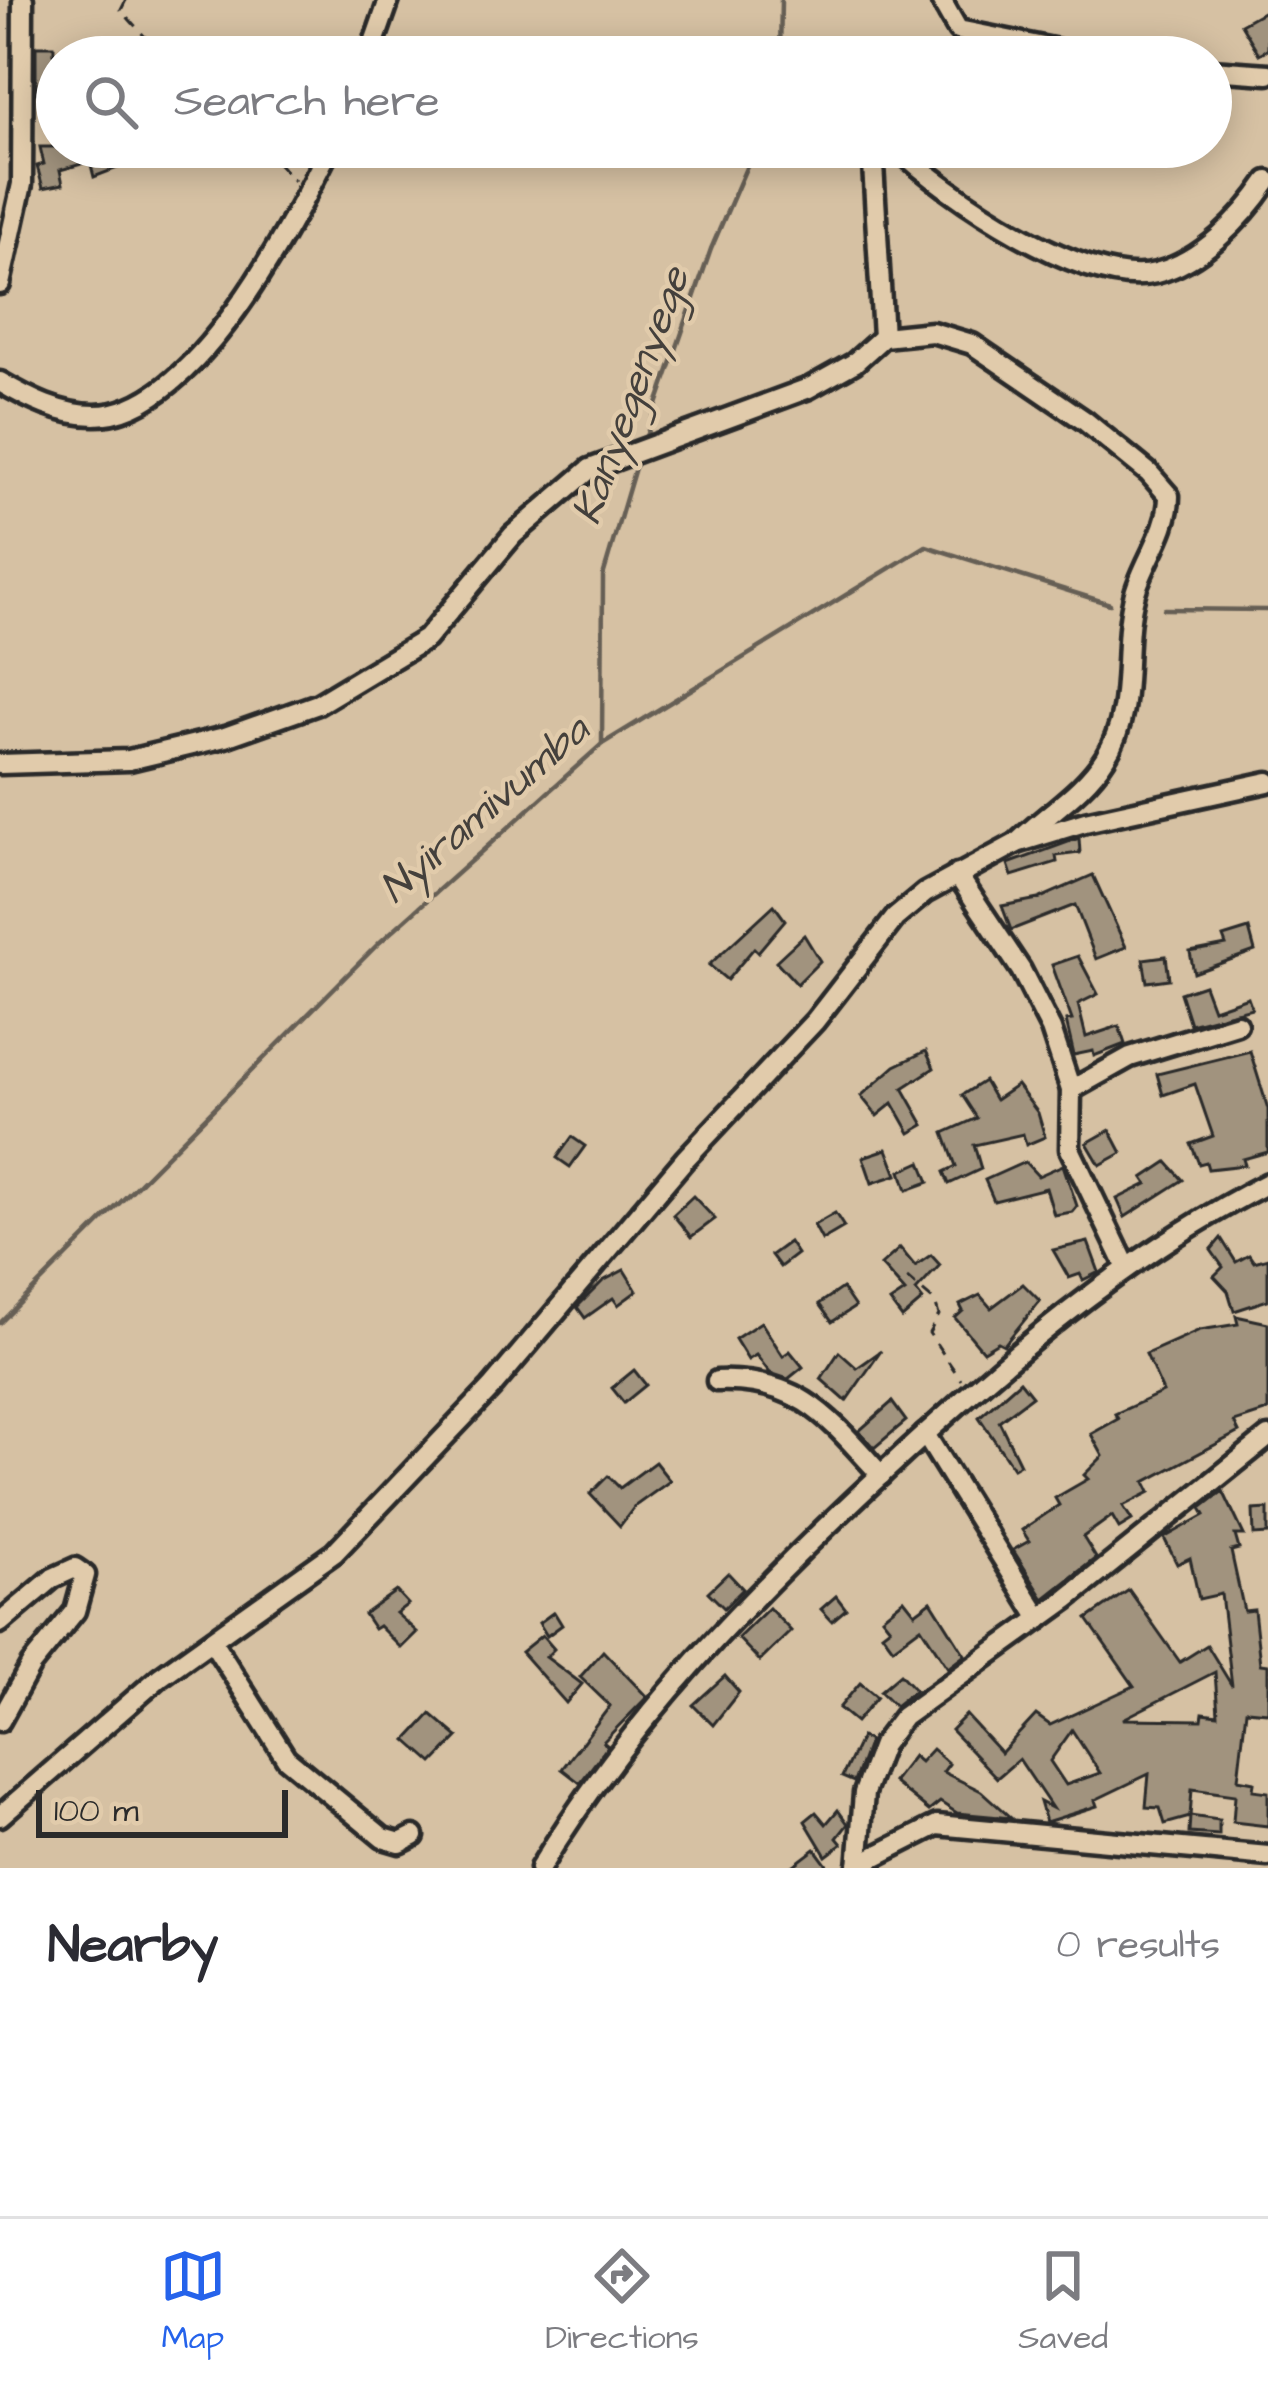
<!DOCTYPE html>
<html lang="en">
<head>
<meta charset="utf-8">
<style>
  body { margin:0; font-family:"Architects Daughter",sans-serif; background:#f2f2f3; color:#2b2b33 }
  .scale { position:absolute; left:36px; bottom:30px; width:252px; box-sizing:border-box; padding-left:12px; border:6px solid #2b2b2b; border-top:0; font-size:33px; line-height:42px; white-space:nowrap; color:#2b2b2b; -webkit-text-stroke:9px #e1cbab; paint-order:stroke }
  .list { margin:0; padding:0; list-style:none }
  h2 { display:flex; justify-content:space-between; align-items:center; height:156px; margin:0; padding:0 48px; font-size:51px }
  h2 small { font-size:39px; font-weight:400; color:#7c7c81 }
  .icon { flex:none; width:66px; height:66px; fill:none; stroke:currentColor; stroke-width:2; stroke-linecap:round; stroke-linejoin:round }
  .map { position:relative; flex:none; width:1268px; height:1868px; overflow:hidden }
  .search { position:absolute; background:#fff; box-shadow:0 6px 30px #0003; left:36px; right:36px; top:36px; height:132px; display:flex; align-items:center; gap:30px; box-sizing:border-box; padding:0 42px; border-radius:66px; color:#7c7c81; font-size:45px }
  .sheet { height:348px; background:#fff }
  nav { display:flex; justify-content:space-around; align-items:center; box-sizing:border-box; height:168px; border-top:3px solid #e1e1e2; background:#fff; font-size:33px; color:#7c7c81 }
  nav a { display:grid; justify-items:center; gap:6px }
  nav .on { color:#2563eb }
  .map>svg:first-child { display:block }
</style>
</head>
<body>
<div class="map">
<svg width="1268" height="1868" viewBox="0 0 1268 1868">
  <rect width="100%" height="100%" fill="#d6c1a3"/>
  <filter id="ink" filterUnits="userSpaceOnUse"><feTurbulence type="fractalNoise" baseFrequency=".00833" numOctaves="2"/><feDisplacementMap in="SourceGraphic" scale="24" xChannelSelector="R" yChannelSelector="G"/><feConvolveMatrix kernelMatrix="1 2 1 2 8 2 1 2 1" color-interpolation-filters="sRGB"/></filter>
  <g filter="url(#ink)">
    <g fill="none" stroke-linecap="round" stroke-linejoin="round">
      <g stroke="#665f55" stroke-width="4.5">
        <path d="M780 57 781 0"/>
        <path d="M643 445 711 249 755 147"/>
        <path d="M1164 609 1268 610"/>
        <path d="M602 744 603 576 637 461"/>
        <path d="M0 1323 379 943 602 744 926 546 1110 604"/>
      </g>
    </g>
    <g fill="#a1937e" stroke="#2b2b2b" stroke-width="3" fill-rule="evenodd">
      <path d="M1268 9V49L1259 54 1241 24Z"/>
      <path d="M36 46H54L53 94 36 93Z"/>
      <path d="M40 147H85L89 162 60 170 63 184 43 188 37 166 44 164Z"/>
      <path d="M126 149 133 162 94 177 91 165Z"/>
      <path d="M1079 838 1080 853 1056 856 1057 862 1012 876 1008 864Z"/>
      <path d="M1093 875 1126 947 1096 959 1075 905 1011 930 1002 906 1038 899Z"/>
      <path d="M774 905 785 920 758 952 754 948 727 980 709 965Z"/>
      <path d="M1249 929 1255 951 1194 973 1190 952 1226 945 1223 937Z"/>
      <path d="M804 935 820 961 797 984 776 961Z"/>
      <path d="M1078 956 1098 994 1078 1004 1086 1037 1119 1026 1125 1044 1094 1056 1093 1051 1074 1055 1066 1021 1072 1020 1052 965Z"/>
      <path d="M1166 956 1169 979 1147 982 1143 959Z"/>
      <path d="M1204 985 1213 1009 1248 997 1252 1008 1190 1024 1180 993Z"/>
      <path d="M926 1051 934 1068 903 1088 924 1125 910 1133 893 1103 877 1116 861 1096 895 1066Z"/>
      <path d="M1250 1051 1268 1109V1152L1243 1159 1245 1165 1208 1169 1206 1162 1199 1164 1191 1144 1213 1136 1195 1084 1163 1095 1157 1074Z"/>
      <path d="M984 1081 995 1100 1017 1085 1038 1113 1045 1137 1026 1145 1023 1134 974 1145 981 1169 949 1184 944 1172 956 1166 944 1133 977 1118 962 1095Z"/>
      <path d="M1110 1130 1122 1153 1100 1165 1087 1143Z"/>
      <path d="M572 1137 585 1146 570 1167 557 1158Z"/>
      <path d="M887 1149 897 1175 872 1183 863 1157Z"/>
      <path d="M921 1162 929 1182 907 1190 901 1171Z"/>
      <path d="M1025 1162 1038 1176 1063 1165 1077 1206 1072 1212 1054 1215 1046 1188 994 1201 985 1180Z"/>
      <path d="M1167 1162 1183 1180 1125 1217 1117 1199 1147 1184 1143 1178Z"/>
      <path d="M693 1196 715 1219 691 1237 673 1215Z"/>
      <path d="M835 1213 844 1227 822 1240 814 1225Z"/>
      <path d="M1221 1238 1236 1262 1249 1255 1254 1262 1268 1258V1300L1234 1311 1228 1291 1214 1276 1223 1267 1211 1250Z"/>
      <path d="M789 1242 797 1254 780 1267 771 1255Z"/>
      <path d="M1088 1242 1099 1272 1083 1280 1080 1274 1069 1278 1053 1250Z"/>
      <path d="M900 1248 915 1266 931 1255 940 1265 916 1291 923 1300 902 1318 890 1302 905 1292 881 1265Z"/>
      <path d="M624 1270 637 1291 618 1305 613 1298 585 1318 577 1307 603 1281Z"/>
      <path d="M1023 1284 1040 1301 1004 1345 998 1342 983 1351 955 1318 963 1311 960 1305 980 1295 991 1308Z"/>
      <path d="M842 1288 855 1307 832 1322 819 1304Z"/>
      <path d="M1236 1316 1268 1323V1411L1234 1422 1239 1432 1145 1482 1150 1492 1123 1506 1132 1520 1119 1528 1112 1516 1083 1537 1096 1558 1044 1599 1013 1550 1029 1541 1022 1530 1059 1505 1055 1498 1088 1479 1084 1475 1103 1456 1091 1434 1118 1419 1115 1414 1163 1392 1146 1354 1200 1330 1238 1324Z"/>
      <path d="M761 1322 783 1356 790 1351 803 1367 788 1379 770 1373 756 1355 748 1360 735 1339Z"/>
      <path d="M881 1351 846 1401 821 1379 839 1352 857 1368Z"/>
      <path d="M634 1370 646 1385 624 1403 612 1388Z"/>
      <path d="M1020 1381 1032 1396 999 1421 1020 1464 1013 1468 979 1417Z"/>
      <path d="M892 1402 906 1421 874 1448 859 1431Z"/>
      <path d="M655 1462 670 1481 635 1506 620 1526 590 1494 608 1476 620 1488Z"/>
      <path d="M1223 1491 1244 1535H1235L1239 1549 1231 1551 1244 1611 1254 1610 1260 1664 1268 1665V1712L1246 1710 1238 1779 1254 1782 1253 1790 1268 1792V1826L1233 1822 1235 1795 1192 1789 1190 1817 1165 1824 1160 1808 1146 1807 1149 1774 1095 1800 1097 1806 1046 1822 1040 1802 1052 1808 1019 1759 997 1778 951 1730 966 1715 1001 1753 1036 1715 1050 1725 1134 1686 1087 1619 1129 1590 1180 1662 1207 1645 1232 1686 1221 1594 1199 1599 1190 1558 1177 1564 1164 1538 1205 1515 1201 1508ZM1215 1672 1218 1715 1203 1713 1202 1720 1123 1719ZM1072 1730 1100 1773 1066 1785 1050 1761Z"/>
      <path d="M1268 1509V1534L1254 1535 1253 1510Z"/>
      <path d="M728 1573 743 1589 724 1608 708 1592Z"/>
      <path d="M396 1591 408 1604 396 1613 417 1632 401 1648 379 1626 374 1629 364 1614Z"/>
      <path d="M836 1596 846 1609 832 1621 821 1609Z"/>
      <path d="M904 1599 915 1613 931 1601 965 1655 948 1668 921 1627 893 1648 882 1633 890 1627 882 1617Z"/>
      <path d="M769 1608 791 1631 760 1661 738 1638Z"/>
      <path d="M554 1612 562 1625 547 1636 539 1623Z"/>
      <path d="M542 1635 554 1649 546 1657 582 1684 566 1703 521 1652Z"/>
      <path d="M603 1651 647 1697 603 1742 608 1746 580 1783 562 1769 610 1706 580 1677Z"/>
      <path d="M900 1674 915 1690 895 1706 880 1691Z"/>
      <path d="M725 1676 739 1692 713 1725 693 1705Z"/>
      <path d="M860 1683 877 1697 856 1722 839 1708Z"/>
      <path d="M431 1714 458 1737 433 1763 407 1740Z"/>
      <path d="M861 1737 869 1741 854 1782 842 1777Z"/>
      <path d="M932 1749 949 1764 943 1772 981 1791 1011 1818 957 1813 940 1802 929 1811 893 1782 913 1756 920 1762Z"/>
      <path d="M838 1810 848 1824 837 1838 842 1844 826 1856 805 1821 816 1812 826 1824Z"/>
      <path d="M1190 1816 1219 1820V1835L1189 1833Z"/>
      <path d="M815 1849 829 1868H790Z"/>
    </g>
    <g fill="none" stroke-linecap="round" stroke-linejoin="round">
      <defs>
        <g id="minor">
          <path d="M941 0 958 30 1093 57"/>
          <path d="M369 57 389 0"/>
          <path d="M1211 70 1268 74"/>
          <path d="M872 147 883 337"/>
          <path d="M897 147C944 194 1087 291 1156 273 1201 262 1243 218 1268 181"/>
          <path d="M0 284 22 184 23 0"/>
          <path d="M0 382C29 399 60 415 95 415 195 415 292 225 330 147"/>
          <path d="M0 764 129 760 225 737 318 704 426 639 513 535 590 469 809 388 854 363 883 337 932 332 972 344 1085 421 1149 473 1169 496C1169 530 1144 561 1135 593 1120 647 1137 708 1105 758 1084 792 1045 815 1017 843"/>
          <path d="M957 874 1021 970 1051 1029 1071 1090 1070 1149 1126 1266"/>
          <path d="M1071 1090 1130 1057 1237 1024"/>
          <path d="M717 1381C800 1378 829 1418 881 1475"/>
          <path d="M925 1434 1040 1619"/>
          <path d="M0 1623 53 1578 75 1568 85 1575 75 1611 31 1665 0 1721"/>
          <path d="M212 1641 286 1758 383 1838 400 1843 414 1836"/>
          <path d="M0 1816 160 1677 334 1553 491 1388 685 1159 815 1021 895 918 925 893 1017 843 1085 822 1268 782"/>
          <path d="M858 1865 937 1825 1268 1856"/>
          <path d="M540 1868C630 1718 758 1589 885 1471 1003 1361 1123 1257 1268 1183"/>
          <path d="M858 1868 864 1793 882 1745 903 1717 1067 1599 1268 1437"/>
        </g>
      </defs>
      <use href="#minor" stroke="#2b2b2b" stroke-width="27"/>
      <g stroke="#2b2b2b" stroke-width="3" stroke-dasharray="12 9" stroke-linecap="butt">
        <path d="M126 0 121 10 163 57"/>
        <path d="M264 147 294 181"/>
        <path d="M907 1278 935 1302 939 1315 929 1333 961 1380"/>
      </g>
      <use href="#minor" stroke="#e1cbab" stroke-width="18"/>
    </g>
  </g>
  <g text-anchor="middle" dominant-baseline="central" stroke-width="9" stroke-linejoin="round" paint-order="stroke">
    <g font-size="42" font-style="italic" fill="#44403c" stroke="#e1cbab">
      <text transform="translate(632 396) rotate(-70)">Kanyegenyege</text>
      <text transform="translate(485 810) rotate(-41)">Nyiramivumba</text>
    </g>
  </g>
</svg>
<div class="scale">100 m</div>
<div class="search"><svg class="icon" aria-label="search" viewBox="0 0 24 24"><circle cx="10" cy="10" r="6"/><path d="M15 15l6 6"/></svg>Search here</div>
</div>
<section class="sheet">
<h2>Nearby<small>0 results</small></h2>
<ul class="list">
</ul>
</section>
<nav>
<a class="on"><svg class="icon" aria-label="map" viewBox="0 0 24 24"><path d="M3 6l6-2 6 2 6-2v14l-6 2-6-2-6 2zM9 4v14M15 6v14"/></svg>Map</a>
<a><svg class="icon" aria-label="directions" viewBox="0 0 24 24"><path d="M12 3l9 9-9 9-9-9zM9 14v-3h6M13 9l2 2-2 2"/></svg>Directions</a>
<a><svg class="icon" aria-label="saved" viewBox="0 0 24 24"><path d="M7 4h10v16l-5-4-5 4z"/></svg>Saved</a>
</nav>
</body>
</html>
